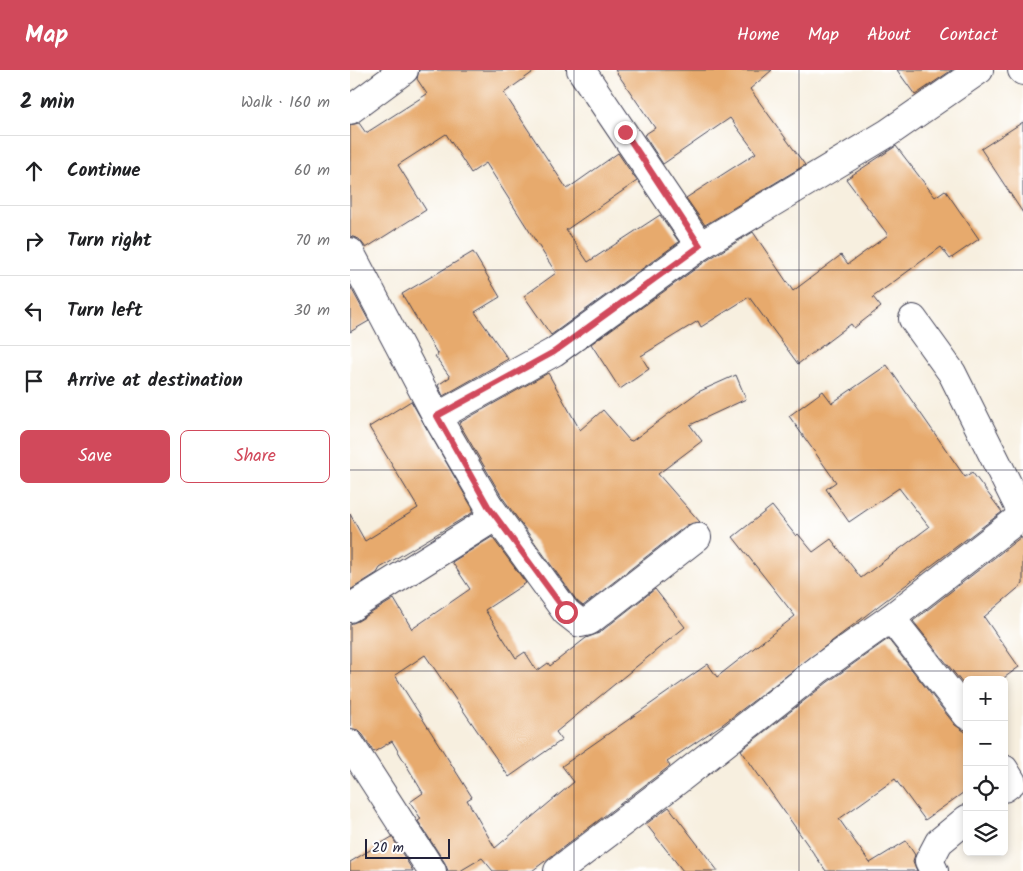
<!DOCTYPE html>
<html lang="en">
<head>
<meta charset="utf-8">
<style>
  body { margin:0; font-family:Kalam,sans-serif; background:#f2f2f2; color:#202124 }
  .controls { position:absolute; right:15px; bottom:15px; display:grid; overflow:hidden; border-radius:8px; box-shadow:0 2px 8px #0003 }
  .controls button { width:45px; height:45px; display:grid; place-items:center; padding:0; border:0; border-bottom:1px solid #e0e0e0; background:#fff; color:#202124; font:25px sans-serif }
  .scale { position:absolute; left:15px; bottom:12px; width:85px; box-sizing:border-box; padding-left:5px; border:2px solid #22223b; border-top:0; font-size:14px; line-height:18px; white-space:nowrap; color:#22223b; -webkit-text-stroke:4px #fff; paint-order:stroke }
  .stop { position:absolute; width:15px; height:15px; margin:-11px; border:4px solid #d1495b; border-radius:50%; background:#fff }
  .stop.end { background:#d1495b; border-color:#fff; box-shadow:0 1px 5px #0008 }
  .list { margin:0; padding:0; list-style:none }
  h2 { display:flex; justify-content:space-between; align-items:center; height:65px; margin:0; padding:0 20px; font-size:21px }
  h2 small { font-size:16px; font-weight:400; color:#757577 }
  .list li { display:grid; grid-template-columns:32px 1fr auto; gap:15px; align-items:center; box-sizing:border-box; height:70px; padding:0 20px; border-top:1px solid #e0e0e0 }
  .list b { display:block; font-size:19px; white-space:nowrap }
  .list em { font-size:16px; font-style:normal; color:#757577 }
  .actions { display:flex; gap:10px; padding:15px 20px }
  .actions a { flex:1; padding:11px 0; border:1px solid #d1495b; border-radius:8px; text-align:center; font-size:18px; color:#d1495b }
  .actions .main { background:#d1495b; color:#fff }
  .icon { flex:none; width:28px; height:28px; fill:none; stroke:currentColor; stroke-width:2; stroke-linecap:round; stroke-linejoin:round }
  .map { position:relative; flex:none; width:673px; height:801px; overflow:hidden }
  header { display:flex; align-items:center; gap:30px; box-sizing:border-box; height:70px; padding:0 25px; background:#d1495b; color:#fff }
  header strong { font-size:24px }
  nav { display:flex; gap:28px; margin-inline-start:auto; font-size:18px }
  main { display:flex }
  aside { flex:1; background:#fff }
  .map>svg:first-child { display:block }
</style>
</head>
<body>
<header>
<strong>Map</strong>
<nav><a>Home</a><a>Map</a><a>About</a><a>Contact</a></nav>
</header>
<main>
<aside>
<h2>2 min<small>Walk · 160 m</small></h2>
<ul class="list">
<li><svg class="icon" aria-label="ahead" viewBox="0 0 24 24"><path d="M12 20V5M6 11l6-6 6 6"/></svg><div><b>Continue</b></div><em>60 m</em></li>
<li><svg class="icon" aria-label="right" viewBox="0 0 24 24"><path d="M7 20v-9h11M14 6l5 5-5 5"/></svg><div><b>Turn right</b></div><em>70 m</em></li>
<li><svg class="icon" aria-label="left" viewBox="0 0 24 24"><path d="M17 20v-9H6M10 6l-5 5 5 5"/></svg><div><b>Turn left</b></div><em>30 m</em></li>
<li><svg class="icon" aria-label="arrive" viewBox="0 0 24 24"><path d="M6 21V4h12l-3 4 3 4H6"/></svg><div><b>Arrive at destination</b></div></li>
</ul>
<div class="actions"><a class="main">Save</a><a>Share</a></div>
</aside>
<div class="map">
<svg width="673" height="801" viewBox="0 0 673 801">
  <rect width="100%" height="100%" fill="#fff"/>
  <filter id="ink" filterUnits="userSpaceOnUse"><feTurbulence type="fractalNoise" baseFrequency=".02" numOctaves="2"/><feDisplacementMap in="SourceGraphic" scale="10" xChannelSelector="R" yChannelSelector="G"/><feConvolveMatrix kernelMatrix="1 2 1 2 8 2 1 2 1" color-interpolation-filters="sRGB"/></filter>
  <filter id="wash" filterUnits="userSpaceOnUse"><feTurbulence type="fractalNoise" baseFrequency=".0096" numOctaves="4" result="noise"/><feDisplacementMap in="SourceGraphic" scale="20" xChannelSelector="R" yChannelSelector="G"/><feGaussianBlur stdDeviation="1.12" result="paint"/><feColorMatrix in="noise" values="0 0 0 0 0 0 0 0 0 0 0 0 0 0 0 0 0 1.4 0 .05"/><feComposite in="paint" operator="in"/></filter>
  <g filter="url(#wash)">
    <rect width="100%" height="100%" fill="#f7efdf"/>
    <g id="blocks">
      <g fill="#e7aa6d">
        <path d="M69 0H186L154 23 217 119 268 83 287 111 216 160 238 192 310 145 329 172 201 265 174 226 206 203 136 93 121 103 96 64 48 95 76 140 16 178 9 169 0 166V55L9 53 16 63 77 24 67 9Z"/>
        <path d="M265 0H422L400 19 455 95 355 155 336 128 406 83 380 48 313 94 294 65 305 58Z"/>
        <path d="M547 0H602L565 25Z"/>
        <path d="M673 52V143L631 79Z"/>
        <path d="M546 76 585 127 595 120 629 169 600 189 591 177 523 227 531 237 504 258 501 254 448 294 399 227 351 257 348 251 291 286 299 299 270 319 241 274 359 189 403 162 443 221 491 185 498 194 538 165 496 109Z"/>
        <path d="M123 182 150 227 125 242 158 289 93 326 88 315 100 307 85 286 88 285 52 224Z"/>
        <path d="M0 216 19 251 0 262Z"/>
        <path d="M537 295 615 407 622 402 652 442 373 654 317 692 320 696 182 801H143L132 788 110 801H98L95 793 68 751 71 749 60 732 73 723 42 671 24 682 13 665 8 660 0 658V554L8 551 44 529 62 559 120 519 102 492 142 467 176 513 135 540 166 588 175 582 187 601 198 593 200 596 236 568 249 563 305 519 335 557 206 662 212 670 159 707 75 585 45 605 122 727 117 730 145 778 224 712 212 696 358 594 367 607 445 546 383 467 422 436 446 466 448 464 463 482 481 469 511 508 579 457 549 418 499 452 476 419 486 412 439 346 473 321 482 333Z"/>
        <path d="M198 303 230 360 253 340 279 370 282 371 348 322 386 305 396 329 340 355 352 371 308 404 350 452 337 455 233 536 227 531 152 427 109 353Z"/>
        <path d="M61 331 123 439 122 443 30 498 27 503 0 520V444L15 471 68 438 19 357Z"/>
        <path d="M671 467 673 470V514L634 547 669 597 651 610H617V619L563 551Z"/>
        <path d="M538 569 605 655 617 663V720L575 750 545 709 489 749 520 793 556 771 565 785 563 791 567 801H476L391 680 478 612Z"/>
        <path d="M319 737 368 801H333L296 754Z"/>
        <path d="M42 767 63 801H0V792Z"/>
      </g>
    </g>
  </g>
  <g filter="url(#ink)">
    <use href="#blocks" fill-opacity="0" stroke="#424154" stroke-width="1"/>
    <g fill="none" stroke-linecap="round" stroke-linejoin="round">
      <defs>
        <g id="minor">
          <path d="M231 0 350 176 538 63 629 0"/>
          <path d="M672 0 673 1"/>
          <path d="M0 40 54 0"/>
          <path d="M0 182 87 347"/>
          <path d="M563 249 602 303 673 445"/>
          <path d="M139 436 216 542 230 553 239 551 347 467"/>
          <path d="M0 538 137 452 139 436 87 347 204 282 350 176"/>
          <path d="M541 548 617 645"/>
          <path d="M0 674 82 801"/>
          <path d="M654 699 662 712 654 718"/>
          <path d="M208 801 328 710 469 599 541 548 673 445"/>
          <path d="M584 801 579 791 589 772 617 749"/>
        </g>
      </defs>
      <use href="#minor" stroke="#424154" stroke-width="30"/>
      <use href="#minor" stroke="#fff" stroke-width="28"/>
    </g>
  </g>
  <g fill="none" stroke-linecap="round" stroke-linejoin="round" filter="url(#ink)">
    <path stroke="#d1495b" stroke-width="6" d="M216 542 138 436 87 346 204 282 350 176 275 62"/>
  </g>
  <path fill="none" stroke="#22223b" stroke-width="1" stroke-opacity="0.55" d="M224 0V801M449 0V801M0 200H673M0 400H673M0 601H673"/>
</svg>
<div class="controls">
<button>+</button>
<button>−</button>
<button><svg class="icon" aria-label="locate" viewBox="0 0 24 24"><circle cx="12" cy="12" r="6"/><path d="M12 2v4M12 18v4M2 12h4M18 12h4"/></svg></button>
<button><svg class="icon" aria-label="layers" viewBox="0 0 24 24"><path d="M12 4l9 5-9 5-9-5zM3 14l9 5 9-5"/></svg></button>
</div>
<div class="scale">20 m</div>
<div class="stop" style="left:216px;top:542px"></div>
<div class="stop end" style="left:275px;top:62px"></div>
</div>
</main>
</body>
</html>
